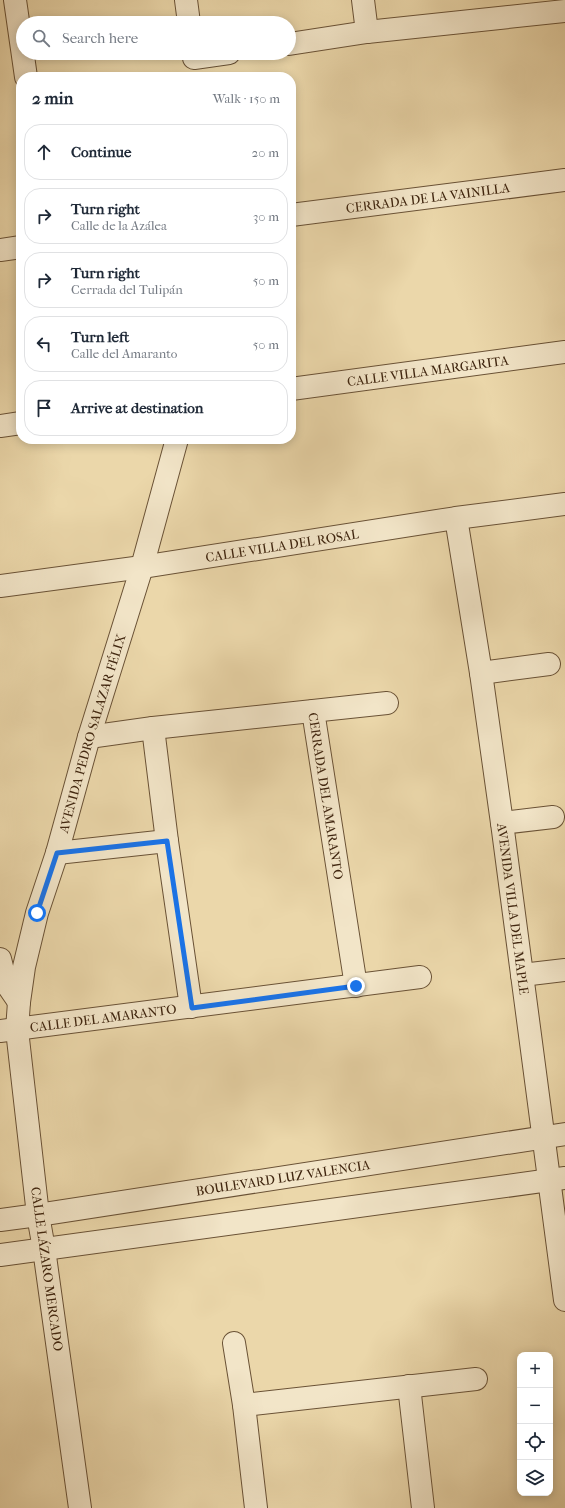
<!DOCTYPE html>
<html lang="en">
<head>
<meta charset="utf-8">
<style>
  body { margin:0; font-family:"IM FELL French Canon",serif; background:#f2f2f3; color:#1f2937 }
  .controls { position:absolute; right:12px; bottom:12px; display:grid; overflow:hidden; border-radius:8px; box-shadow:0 2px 10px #0003 }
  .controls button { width:36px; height:36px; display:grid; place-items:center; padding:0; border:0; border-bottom:1px solid #e0e1e3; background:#fff; color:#1f2937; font:20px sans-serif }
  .stop { position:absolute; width:12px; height:12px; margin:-9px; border:3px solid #1a73e8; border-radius:50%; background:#fff }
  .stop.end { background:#1a73e8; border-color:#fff; box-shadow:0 1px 4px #0008 }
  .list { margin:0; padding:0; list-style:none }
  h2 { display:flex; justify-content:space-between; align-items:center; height:52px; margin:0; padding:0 16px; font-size:17px }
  h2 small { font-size:13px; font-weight:400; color:#747a83 }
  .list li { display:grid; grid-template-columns:26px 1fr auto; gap:12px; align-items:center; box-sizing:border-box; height:56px; margin:0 8px 8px; padding:0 8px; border:1px solid #e0e1e3; border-radius:16px }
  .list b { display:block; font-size:15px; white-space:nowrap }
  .list p { margin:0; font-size:13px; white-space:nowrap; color:#747a83 }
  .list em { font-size:13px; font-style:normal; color:#747a83 }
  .icon { flex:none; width:22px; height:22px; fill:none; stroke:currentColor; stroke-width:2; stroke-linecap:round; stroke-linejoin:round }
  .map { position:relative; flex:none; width:565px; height:1508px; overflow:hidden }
  .search { position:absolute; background:#fff; box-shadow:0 2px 10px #0003; left:16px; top:16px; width:280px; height:44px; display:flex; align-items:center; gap:10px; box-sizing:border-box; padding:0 14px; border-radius:22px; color:#747a83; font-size:15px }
  .panel { position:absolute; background:#fff; box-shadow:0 2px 10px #0003; left:16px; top:72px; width:280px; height:372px; border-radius:16px }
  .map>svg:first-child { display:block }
</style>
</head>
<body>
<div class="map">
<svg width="565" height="1508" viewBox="0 0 565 1508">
  <rect width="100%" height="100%" fill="#ebd7aa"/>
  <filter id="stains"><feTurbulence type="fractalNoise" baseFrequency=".005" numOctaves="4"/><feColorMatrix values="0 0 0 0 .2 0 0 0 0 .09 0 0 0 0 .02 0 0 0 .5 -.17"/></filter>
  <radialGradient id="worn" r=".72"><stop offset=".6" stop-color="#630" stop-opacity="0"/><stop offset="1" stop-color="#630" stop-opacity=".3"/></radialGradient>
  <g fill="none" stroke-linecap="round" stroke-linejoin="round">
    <defs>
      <g id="minor">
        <path d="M15 0 26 77"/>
        <path d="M186 0 189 23"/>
        <path d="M363 0 367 32"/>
        <path d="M289 44 367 32 565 11"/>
        <path d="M194 58 229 53"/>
        <path id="s1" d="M291 215 565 180"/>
        <path d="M0 250 21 247"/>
        <path id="s2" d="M291 389 565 352"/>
        <path d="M0 426 21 423"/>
        <path id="s3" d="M456 518 481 673 502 823 565 1300"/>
        <path id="s4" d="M0 586 142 567 456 518 565 504"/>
        <path d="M481 673 549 664"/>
        <path id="s5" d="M313 711 356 986"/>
        <path d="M153 728 167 841 191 1007"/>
        <path d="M89 737 153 728 387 703"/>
        <path d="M502 823 553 817"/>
        <path d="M57 853 167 841"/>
        <path d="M0 959 6 983 19 1002"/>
        <path d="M522 975 565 970"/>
        <path id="s6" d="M0 1031 420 977"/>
        <path id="s7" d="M0 1220 38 1215 565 1134"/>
        <path d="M0 1255 565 1178"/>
        <path d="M234 1343 244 1405 256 1508"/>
        <path d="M409 1386 423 1508"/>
        <path d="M244 1405 476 1379"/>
        <path id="s8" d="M80 1508 44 1249 38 1215 17 1030 19 1002 24 967 37 913 57 853 89 737 142 567 177 439"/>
      </g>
    </defs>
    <use href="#minor" stroke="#6a5236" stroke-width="24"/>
    <use href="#minor" stroke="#f2e5c8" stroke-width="22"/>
  </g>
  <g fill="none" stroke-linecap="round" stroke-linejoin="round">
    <path stroke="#1a73e8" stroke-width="5" d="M37 913 57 853 167 841 192 1008 356 986"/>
  </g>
  <g text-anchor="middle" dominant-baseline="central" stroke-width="4" stroke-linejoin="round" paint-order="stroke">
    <g font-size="13" fill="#3f250f" stroke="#f2e5c8">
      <text stroke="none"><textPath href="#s1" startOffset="138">CERRADA DE LA VAINILLA</textPath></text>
      <text stroke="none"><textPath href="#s2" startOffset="138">CALLE VILLA MARGARITA</textPath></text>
      <text stroke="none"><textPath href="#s4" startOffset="285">CALLE VILLA DEL ROSAL</textPath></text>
      <text stroke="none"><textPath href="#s8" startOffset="789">AVENIDA PEDRO SALAZAR FÉLIX</textPath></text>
      <text stroke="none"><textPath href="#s5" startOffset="86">CERRADA DEL AMARANTO</textPath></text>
      <text stroke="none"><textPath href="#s3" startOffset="395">AVENIDA VILLA DEL MAPLE</textPath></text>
      <text stroke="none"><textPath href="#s6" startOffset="104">CALLE DEL AMARANTO</textPath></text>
      <text stroke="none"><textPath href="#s7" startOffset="286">BOULEVARD LUZ VALENCIA</textPath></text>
      <text transform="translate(47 1269) rotate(82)">CALLE LÁZARO MERCADO</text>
    </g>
  </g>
  <rect width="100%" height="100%" filter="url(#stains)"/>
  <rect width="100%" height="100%" fill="url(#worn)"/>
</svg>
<div class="controls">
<button>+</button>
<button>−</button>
<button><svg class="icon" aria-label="locate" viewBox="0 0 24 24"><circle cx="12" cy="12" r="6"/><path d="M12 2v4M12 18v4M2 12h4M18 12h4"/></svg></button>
<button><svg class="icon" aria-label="layers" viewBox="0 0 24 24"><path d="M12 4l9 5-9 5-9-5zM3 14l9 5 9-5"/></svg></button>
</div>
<div class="stop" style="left:37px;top:913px"></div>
<div class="stop end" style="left:356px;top:986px"></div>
<div class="search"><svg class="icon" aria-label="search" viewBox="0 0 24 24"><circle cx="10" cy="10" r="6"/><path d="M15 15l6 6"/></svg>Search here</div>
<section class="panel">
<h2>2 min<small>Walk · 150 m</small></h2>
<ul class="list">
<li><svg class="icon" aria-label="ahead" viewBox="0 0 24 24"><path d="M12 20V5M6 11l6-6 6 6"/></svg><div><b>Continue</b></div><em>20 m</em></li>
<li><svg class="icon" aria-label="right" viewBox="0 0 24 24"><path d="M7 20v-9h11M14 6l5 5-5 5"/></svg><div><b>Turn right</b><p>Calle de la Azálea</p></div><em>30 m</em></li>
<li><svg class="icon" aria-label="right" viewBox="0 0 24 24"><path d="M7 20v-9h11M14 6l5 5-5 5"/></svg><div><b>Turn right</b><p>Cerrada del Tulipán</p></div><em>50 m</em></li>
<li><svg class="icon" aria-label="left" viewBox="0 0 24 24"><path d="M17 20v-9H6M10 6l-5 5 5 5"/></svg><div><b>Turn left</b><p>Calle del Amaranto</p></div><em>50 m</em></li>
<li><svg class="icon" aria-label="arrive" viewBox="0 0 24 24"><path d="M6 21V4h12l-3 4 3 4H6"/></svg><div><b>Arrive at destination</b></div></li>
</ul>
</section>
</div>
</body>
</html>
